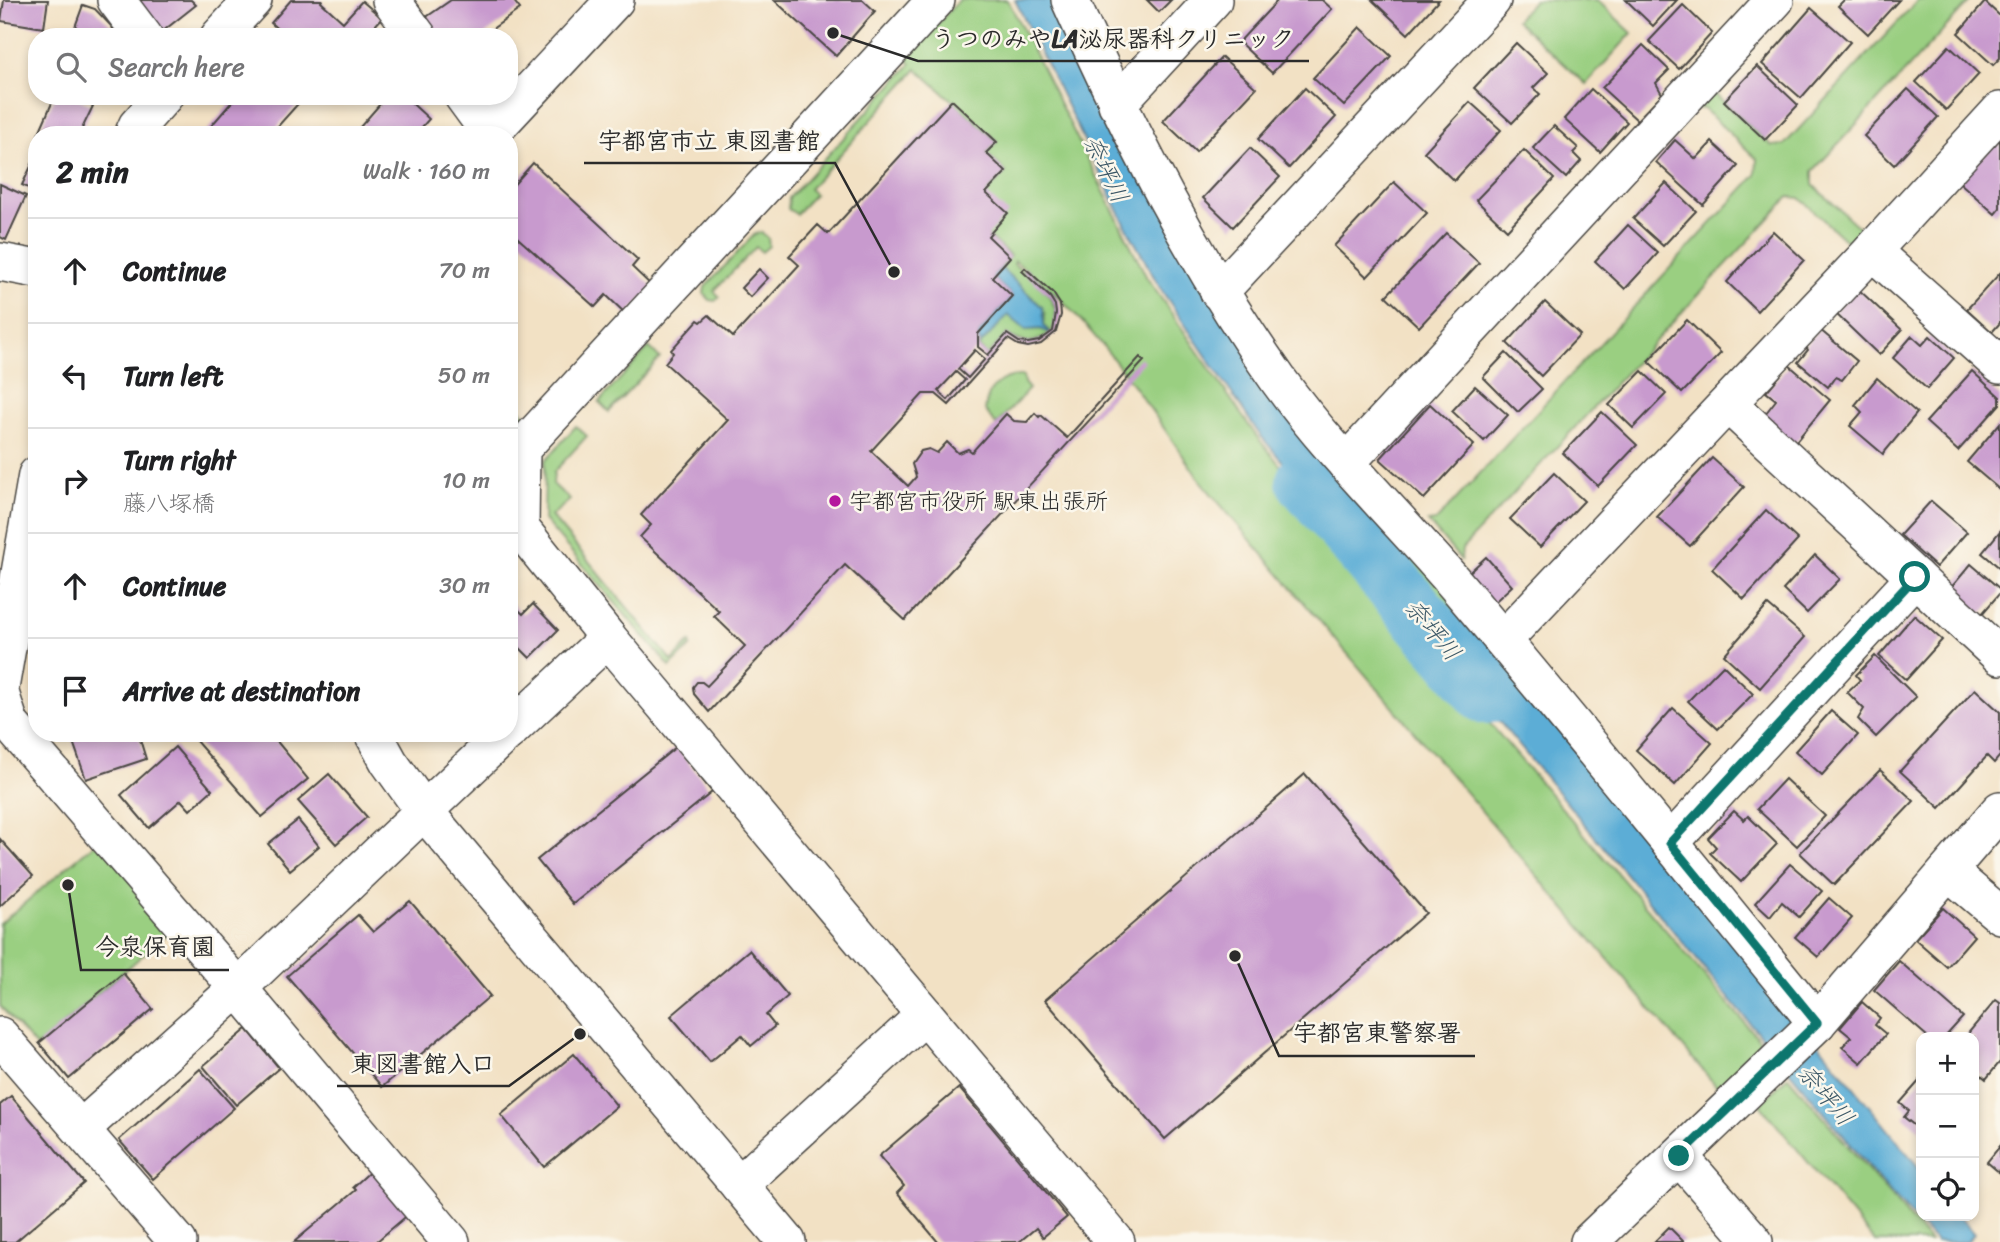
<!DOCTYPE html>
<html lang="en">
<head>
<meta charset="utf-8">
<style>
  body { margin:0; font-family:Sriracha,"Klee One",sans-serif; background:#f6f6f6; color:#202124 }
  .controls { position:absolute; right:21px; bottom:21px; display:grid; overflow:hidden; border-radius:14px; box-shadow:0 4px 10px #0003 }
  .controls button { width:63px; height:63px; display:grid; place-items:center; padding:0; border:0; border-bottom:2px solid #e0e0e0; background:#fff; color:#202124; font:35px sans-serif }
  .stop { position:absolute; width:21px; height:21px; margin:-16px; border:5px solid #0f766e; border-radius:50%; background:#fff }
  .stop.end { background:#0f766e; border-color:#fff; box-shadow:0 2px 7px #0008 }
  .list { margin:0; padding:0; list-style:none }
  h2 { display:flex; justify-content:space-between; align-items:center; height:91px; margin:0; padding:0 28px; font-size:30px }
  h2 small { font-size:23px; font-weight:400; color:#757577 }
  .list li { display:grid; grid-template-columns:46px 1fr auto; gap:21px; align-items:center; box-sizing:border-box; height:105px; padding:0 28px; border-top:2px solid #e0e0e0 }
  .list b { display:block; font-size:26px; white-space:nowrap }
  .list p { margin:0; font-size:23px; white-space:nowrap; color:#757577 }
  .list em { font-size:23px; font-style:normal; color:#757577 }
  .icon { flex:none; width:38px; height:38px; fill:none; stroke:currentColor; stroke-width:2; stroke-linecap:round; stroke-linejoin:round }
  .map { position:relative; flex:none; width:2000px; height:1242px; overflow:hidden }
  .search { position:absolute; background:#fff; box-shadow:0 4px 10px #0003; left:28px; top:28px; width:490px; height:77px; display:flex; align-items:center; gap:18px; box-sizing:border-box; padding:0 24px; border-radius:28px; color:#757577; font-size:26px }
  .panel { position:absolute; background:#fff; box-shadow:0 4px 10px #0003; left:28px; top:126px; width:490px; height:616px; border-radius:28px }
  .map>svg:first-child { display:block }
</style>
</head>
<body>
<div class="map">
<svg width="2000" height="1242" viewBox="0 0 2000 1242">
  <rect width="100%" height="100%" fill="#fbf7ec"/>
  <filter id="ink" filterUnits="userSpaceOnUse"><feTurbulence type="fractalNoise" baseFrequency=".0143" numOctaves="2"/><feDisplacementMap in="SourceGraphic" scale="14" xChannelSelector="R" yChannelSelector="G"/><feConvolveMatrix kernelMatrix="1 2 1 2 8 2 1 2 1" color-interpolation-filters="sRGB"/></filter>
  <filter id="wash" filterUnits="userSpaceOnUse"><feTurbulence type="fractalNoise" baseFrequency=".00686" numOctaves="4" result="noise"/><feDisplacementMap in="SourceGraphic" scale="28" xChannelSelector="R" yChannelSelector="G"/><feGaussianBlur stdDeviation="1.57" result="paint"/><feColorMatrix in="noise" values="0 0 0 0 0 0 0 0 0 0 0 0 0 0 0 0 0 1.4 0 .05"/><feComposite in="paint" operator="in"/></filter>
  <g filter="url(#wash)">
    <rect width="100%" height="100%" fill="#f2e1c4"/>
    <g fill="#9acf81" stroke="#627d56" stroke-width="2">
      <path d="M959 0H1008L1147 278 1257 437 1352 553 1388 522 1459 606 1418 639 1767 1049 1723 1094 1202 483C1147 405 1093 317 1015 261L1014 264C1036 284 1065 298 1053 331L1051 333 1044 326 1045 314 1039 304 1001 268 1010 256 988 236 986 193 1006 172 986 153 997 141 917 69 809 189 815 194 796 214 788 209 789 198 911 64 906 58Z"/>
      <path d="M1534 0H1597L1632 33 1586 84 1516 20Z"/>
      <path d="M1918 0H1971L1813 171V185L1861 229 1870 228 1848 251V243L1800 198 1789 197 1462 549 1461 560 1428 522 1436 521 1756 175 1757 159 1704 109 1694 108 1717 83 1716 95 1772 146 1784 145Z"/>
      <path d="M761 232 768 238 769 246 762 252 756 247 714 291 720 297 715 301 709 300 704 294 705 287 755 234Z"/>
      <path d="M1008 314 1026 330 1041 329 1050 334C1034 344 1023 345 1007 334L988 355 978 347Z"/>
      <path d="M649 347 660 358 609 412 599 402Z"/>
      <path d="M1023 376 1024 383 1029 389 996 425 985 410C987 388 1001 375 1023 376Z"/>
      <path d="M509 399 538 427 509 487Z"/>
      <path d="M576 426 587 436 554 472 553 484 570 500 551 516 672 661 690 642 691 646 670 667 544 520 545 461Z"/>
      <path d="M99 840 172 930 36 1047 0 1006V924Z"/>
      <path d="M1788 1076 1930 1242H1875L1760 1105Z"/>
    </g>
    <g fill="#5badd6" stroke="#436c80" stroke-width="2">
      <path d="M1015 0H1059L1382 523 1354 547 1260 435 1160 288 1126 226Z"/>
      <path d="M1001 268 1043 308 1044 326 1050 334 1041 329 1026 330 1008 315 980 345 978 334 1012 296 992 277Z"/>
      <path d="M1461 609 1655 842 1921 1170V1216H1959L1974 1234 1967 1242H1936L1891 1193 1428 636Z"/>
    </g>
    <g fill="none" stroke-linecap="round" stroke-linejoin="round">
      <path stroke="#5badd6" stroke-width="60" d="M1306 481 1486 694"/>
    </g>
    <g id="blocks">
      <g fill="#c89ace" fill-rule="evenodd">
        <path d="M4 0H48L44 28 1 21Z"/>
        <path d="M141 0H191L196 5 158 35 134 6Z"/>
        <path d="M291 0H322L321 2 343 22 362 1 382 18 365 37H286L271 23Z"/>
        <path d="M451 0H513L520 9 481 37H438L425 18Z"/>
        <path d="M774 0H863L875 11 836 56Z"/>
        <path d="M1147 0H1171L1159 12Z"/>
        <path d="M1278 0H1322L1332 9 1272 73 1239 42Z"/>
        <path d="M1372 0H1439L1408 34Z"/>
        <path d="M1626 0H1677L1653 26Z"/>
        <path d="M1844 0H1899L1868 34 1838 6Z"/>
        <path d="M1985 2 2000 16V58L1993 65 1958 33Z"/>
        <path d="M83 5 95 9 113 28 110 37H103L75 27Z"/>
        <path d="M1683 5 1712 33 1679 69 1649 41Z"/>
        <path d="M1811 8 1850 42 1801 98 1762 64Z"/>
        <path d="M1360 27 1391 56 1344 106 1313 78Z"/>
        <path d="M1516 43 1548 73 1533 88 1540 94 1512 123 1474 88Z"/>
        <path d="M1643 45 1669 70 1656 83 1662 94 1637 120 1602 88Z"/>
        <path d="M1949 46 1979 74 1946 110 1916 82Z"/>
        <path d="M1222 57 1256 88 1196 152 1163 121Z"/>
        <path d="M1757 66 1798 105 1765 140 1724 101Z"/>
        <path d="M1305 88 1336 117 1289 168 1258 139Z"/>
        <path d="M1591 89 1627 122 1600 152 1564 119Z"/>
        <path d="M1908 89 1938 117 1894 165 1864 136Z"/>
        <path d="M55 96H72L93 106 79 135H38Z"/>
        <path d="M237 96H305L270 135H207L205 133Z"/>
        <path d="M387 96H404L429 119 415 135H353Z"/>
        <path d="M952 100 997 142 986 153 1006 172 986 193 1008 213 988 236 1010 257 992 277 1012 296 978 334V347L988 355 1007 334 1019 342 1028 343 1039 341 1053 331 1056 313 1055 305 1050 297 1022 271 1025 268 1053 293 1060 304 1061 315 1056 332 1041 344 1028 347 1018 345 1008 339 949 405 936 394H923L871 451 908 486 916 477 912 464 921 451 929 449 937 453 947 442 958 453 968 449 972 452 1006 414 1014 421 1027 422 1035 413 1039 417 1041 415 1067 438 1140 357 1144 361 905 620 845 565 709 712 694 694 693 687 697 682H702L707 686 745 646 714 616 719 611 640 537 651 525 641 515 728 420 665 363 673 353 671 350 698 320 701 322 709 315 733 337 799 265 789 256 818 225 828 234ZM975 350 985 359 968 378 958 369ZM956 372 965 380 948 400 938 391Z"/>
        <path d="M1470 102 1501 130 1454 181 1424 152Z"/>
        <path d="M1554 126 1578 148 1573 153 1581 161 1566 178 1533 148Z"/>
        <path d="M2000 138V208L1995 214 1959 182Z"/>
        <path d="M1675 140 1696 159 1712 142 1738 166 1703 205 1656 162Z"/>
        <path d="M1250 148 1280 177 1233 227 1203 198Z"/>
        <path d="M1524 150 1554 179 1507 230 1476 200Z"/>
        <path d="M37 154V192L22 185Z"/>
        <path d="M533 163 638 260 632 267 653 287 627 315 606 295 595 307 509 230V190Z"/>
        <path d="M1394 182 1427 213 1367 277 1334 246Z"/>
        <path d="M1666 183 1696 211 1663 246 1633 219Z"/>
        <path d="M0 184 26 196 6 240 0 237Z"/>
        <path d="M1628 225 1658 253 1625 289 1595 261Z"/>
        <path d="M1773 231 1804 260 1757 311 1727 282Z"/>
        <path d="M1446 233 1479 263 1419 327 1386 296Z"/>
        <path d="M759 269 768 278 750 297 741 288Z"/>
        <path d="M2000 273V323L1992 332 1967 309Z"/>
        <path d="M1857 288 1902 330 1879 355 1834 312Z"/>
        <path d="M1545 302 1580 335 1541 376 1507 343Z"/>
        <path d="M1687 320 1721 353 1682 393 1648 361Z"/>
        <path d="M1819 329 1857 361 1842 380 1835 377 1828 387 1798 362 1808 350 1805 345Z"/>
        <path d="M1912 336 1922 345 1930 336 1954 358 1927 389 1893 358Z"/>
        <path d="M1506 353 1542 389 1518 412 1483 377Z"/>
        <path d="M1789 365 1830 400 1793 445 1762 418 1776 400 1766 392Z"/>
        <path d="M1642 371 1666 394 1633 428 1609 405Z"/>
        <path d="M1972 371 2000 397V404L1958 451 1926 422Z"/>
        <path d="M1877 378 1917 413 1883 454 1850 426 1862 412 1855 405Z"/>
        <path d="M1475 386 1508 415 1484 441 1452 411Z"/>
        <path d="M1430 404 1474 445 1424 499 1380 459Z"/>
        <path d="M1602 412 1637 445 1598 486 1563 453Z"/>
        <path d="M2000 423V490L1967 462Z"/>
        <path d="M1712 458 1744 487 1690 546 1657 517Z"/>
        <path d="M1554 473 1584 501 1540 547 1510 519Z"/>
        <path d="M1931 501 1967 532 1936 567 1900 535Z"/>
        <path d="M1766 510 1798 540 1744 599 1712 569Z"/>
        <path d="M2000 531V568L1982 553Z"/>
        <path d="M1815 555 1840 579 1807 613 1783 590Z"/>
        <path d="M1486 557 1512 586 1489 607 1463 578Z"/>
        <path d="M1971 564 2000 589V593L1981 615 1950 589Z"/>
        <path d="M509 601 523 614 533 604 558 630 530 658 509 637Z"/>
        <path d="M1768 605 1805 637 1760 688 1724 655Z"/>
        <path d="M1914 615 1942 640 1906 680 1879 656Z"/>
        <path d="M1875 656 1916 697 1876 737 1858 719 1864 709 1847 692 1860 680 1856 675Z"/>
        <path d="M1723 665 1753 694 1718 729 1688 701Z"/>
        <path d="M1975 689 2000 712V756L1994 763 1987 756 1940 808 1900 771Z"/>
        <path d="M1673 708 1712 743 1675 785 1636 750Z"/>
        <path d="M1831 711 1858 735 1822 775 1795 751Z"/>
        <path d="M80 733H138L146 759 86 779 71 736Z"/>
        <path d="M189 733H270L308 779 262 817Z"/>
        <path d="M175 747 212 790 190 810 181 800 149 828 121 795Z"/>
        <path d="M676 747 712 792 573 904 537 860Z"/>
        <path d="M1880 770 1914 801 1834 885 1800 853Z"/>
        <path d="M329 774 367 817 336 844 298 801Z"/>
        <path d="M1305 774 1426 913 1165 1139 1045 1000Z"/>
        <path d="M1785 779 1825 816 1797 846 1757 809Z"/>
        <path d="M1734 811 1744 820 1748 816 1777 844 1741 882 1710 853 1716 847 1708 838Z"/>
        <path d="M298 820 319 846 290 870 268 844Z"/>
        <path d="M0 839 33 876 0 906Z"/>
        <path d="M1790 864 1822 891 1799 917 1782 902 1770 917 1755 903Z"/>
        <path d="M1829 898 1852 918 1818 957 1795 937Z"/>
        <path d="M410 901 490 996 382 1087 287 976 358 915 373 932Z"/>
        <path d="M1943 908 1974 936 1947 967 1915 939Z"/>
        <path d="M749 950 788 996 766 1015 775 1026 751 1046 742 1035 710 1062 671 1016Z"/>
        <path d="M1899 961 1963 1017 1945 1037H1928L1874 990Z"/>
        <path d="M123 973 153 1009 69 1079 39 1043Z"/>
        <path d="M1996 1000 2000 1003V1062L1986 1079 1974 1069V1037H1965Z"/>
        <path d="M1862 1002 1880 1018 1875 1025 1886 1034 1861 1063 1842 1047 1851 1037 1840 1028Z"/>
        <path d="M247 1029 279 1068 236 1105 203 1066Z"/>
        <path d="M574 1054 617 1106 544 1167 501 1115Z"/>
        <path d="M200 1069 234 1108 153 1179 119 1140Z"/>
        <path d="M1921 1079V1131L1904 1117 1909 1111 1900 1103Z"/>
        <path d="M959 1088 1067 1217 1043 1237 1036 1228 1019 1242H938L897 1193 904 1186 879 1156Z"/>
        <path d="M11 1096 84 1183 15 1242H0V1105Z"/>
        <path d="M2000 1146V1173L1987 1162Z"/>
        <path d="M373 1169 410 1213 376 1242H294L356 1190 353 1187Z"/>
        <path d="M1669 1227 1684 1242H1654Z"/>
      </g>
    </g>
  </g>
  <g filter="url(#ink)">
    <use href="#blocks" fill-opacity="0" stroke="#494642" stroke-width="2"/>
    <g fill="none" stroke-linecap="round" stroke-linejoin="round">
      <defs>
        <g id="minor">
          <path d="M116 0 144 37"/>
          <path d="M391 0 418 37"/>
          <path d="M936 0 521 449 520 528 608 638 1116 1242"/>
          <path d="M1070 0C1129 132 1195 263 1279 381 1334 457 1403 522 1463 593 1583 735 1700 879 1817 1023L1589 1242"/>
          <path d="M219 37 253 0"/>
          <path d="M463 96 490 133"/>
          <path d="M1117 104 1213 0"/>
          <path d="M133 135 137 126 164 96"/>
          <path d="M489 135 615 0"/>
          <path d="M1872 251 2000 365"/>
          <path d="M0 262 37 269"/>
          <path d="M1219 292 1492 0"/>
          <path d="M1728 404 2000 656"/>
          <path d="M1346 463 1775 0"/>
          <path d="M1503 640 1872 251 2000 111"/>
          <path d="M0 688 37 475"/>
          <path d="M0 693 10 724 238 988 451 1242"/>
          <path d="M509 731 608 638"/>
          <path d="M373 733 389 762 424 811 787 1242"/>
          <path d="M1670 843 1915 577"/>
          <path d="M1948 871 2000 915"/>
          <path d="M1817 1023 2000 810"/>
          <path d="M0 1036 178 1242"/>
          <path d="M82 1128 238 988 506 733"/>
          <path d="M1679 1156 1754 1242"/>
          <path d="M739 1185 925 1015"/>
        </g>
      </defs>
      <use href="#minor" stroke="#494642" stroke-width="40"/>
      <use href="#minor" stroke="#fff" stroke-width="37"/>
    </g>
  </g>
  <g fill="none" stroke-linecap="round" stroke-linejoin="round" filter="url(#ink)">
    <path stroke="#0f766e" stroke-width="9" d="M1679 1156 1817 1023 1670 843 1915 577"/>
  </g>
  <circle fill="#b5179e" stroke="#fbf7ec" stroke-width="2.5" cx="835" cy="501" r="7"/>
  <g text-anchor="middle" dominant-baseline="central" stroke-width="5" stroke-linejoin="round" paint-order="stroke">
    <g font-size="23" fill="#2b2b2b" stroke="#fbf7ec" text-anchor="start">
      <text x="849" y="501">宇都宮市役所 駅東出張所</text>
    </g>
    <g font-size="24" font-style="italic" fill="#3c5867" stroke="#fbf7ec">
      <text transform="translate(1106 169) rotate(64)">奈坪川</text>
      <text transform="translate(1433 630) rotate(50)">奈坪川</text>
      <text transform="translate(1826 1095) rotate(50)">奈坪川</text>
    </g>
  </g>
  <path fill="none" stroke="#2b2b2b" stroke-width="2.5" d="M833 33L918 61H1309M894 272L835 163H584M68 885L81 970H229M1235 956L1279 1056H1475M580 1034L509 1086H337"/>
  <g fill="#2b2b2b" stroke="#fbf7ec" stroke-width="2.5">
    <circle cx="833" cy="33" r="7"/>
    <circle cx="894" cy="272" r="7"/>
    <circle cx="68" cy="885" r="7"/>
    <circle cx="1235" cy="956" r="7"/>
    <circle cx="580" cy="1034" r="7"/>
  </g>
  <g font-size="24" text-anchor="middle" font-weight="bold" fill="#2b2b2b" stroke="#fbf7ec" stroke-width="5" stroke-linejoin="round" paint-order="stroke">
    <text x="1113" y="47">うつのみやLA泌尿器科クリニック</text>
    <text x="709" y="149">宇都宮市立 東図書館</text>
    <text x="155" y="955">今泉保育園</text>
    <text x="1377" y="1041">宇都宮東警察署</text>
    <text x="423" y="1072">東図書館入口</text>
  </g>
</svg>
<div class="controls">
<button>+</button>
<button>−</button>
<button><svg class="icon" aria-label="locate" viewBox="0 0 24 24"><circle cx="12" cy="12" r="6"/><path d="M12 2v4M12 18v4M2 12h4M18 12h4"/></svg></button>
</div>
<div class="stop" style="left:1915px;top:577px"></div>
<div class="stop end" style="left:1679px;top:1156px"></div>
<div class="search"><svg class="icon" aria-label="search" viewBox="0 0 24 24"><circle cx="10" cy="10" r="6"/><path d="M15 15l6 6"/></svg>Search here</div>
<section class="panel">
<h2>2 min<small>Walk · 160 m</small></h2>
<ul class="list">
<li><svg class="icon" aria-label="ahead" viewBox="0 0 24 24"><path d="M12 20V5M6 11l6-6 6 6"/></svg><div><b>Continue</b></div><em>70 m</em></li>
<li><svg class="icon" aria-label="left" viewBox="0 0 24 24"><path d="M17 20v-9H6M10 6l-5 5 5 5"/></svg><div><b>Turn left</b></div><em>50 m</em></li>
<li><svg class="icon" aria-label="right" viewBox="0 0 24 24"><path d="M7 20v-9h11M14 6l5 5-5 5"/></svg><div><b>Turn right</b><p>藤八塚橋</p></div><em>10 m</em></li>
<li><svg class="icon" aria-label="ahead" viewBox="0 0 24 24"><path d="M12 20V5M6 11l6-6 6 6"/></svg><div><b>Continue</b></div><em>30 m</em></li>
<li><svg class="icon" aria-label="arrive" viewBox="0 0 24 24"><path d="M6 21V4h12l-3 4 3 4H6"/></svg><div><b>Arrive at destination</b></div></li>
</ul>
</section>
</div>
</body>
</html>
